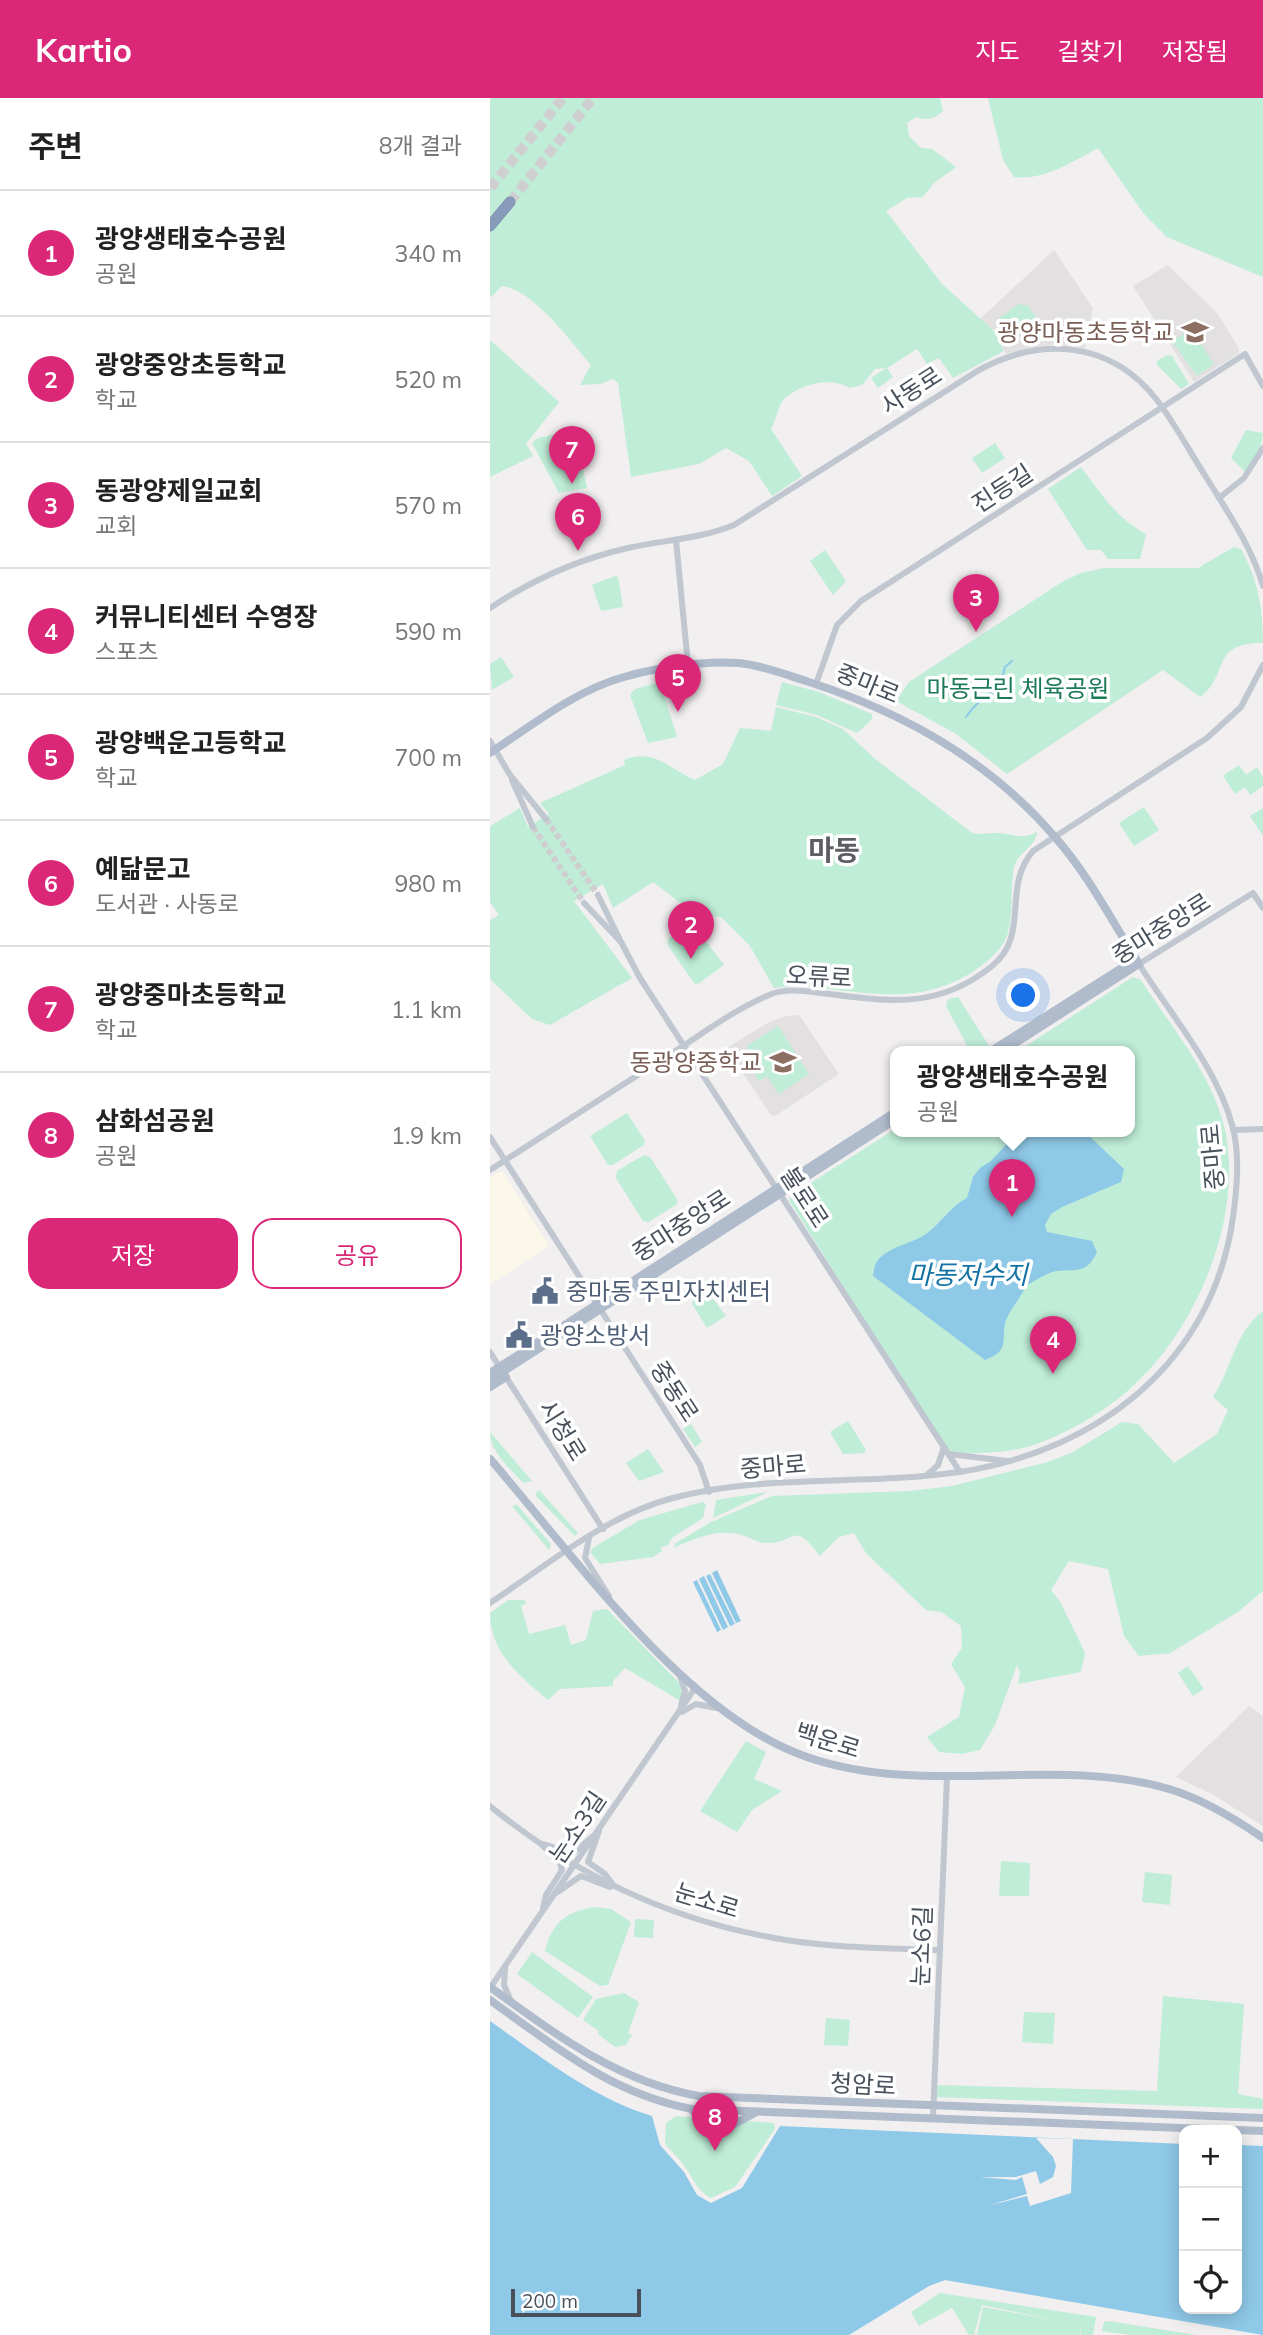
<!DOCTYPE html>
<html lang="ko">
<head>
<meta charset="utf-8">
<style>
  body { margin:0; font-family:Mulish,"Noto Sans KR",sans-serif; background:#f2f2f2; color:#222 }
  .controls { position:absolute; right:21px; bottom:21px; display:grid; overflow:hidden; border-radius:14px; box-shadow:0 4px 18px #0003 }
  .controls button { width:63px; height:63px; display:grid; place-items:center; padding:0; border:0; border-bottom:2px solid #e0e0e0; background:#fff; color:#222; font:35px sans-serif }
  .scale { position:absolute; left:21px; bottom:18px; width:130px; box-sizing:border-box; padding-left:7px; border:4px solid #48505b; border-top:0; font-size:19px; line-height:24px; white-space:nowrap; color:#48505b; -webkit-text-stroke:5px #fff; paint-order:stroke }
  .you { position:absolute; left:534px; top:898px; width:24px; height:24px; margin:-18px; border:5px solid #fff; border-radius:50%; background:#1a73e8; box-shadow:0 0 0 10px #1a73e833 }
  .badge { display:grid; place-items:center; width:46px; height:46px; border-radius:50%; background:#db2777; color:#fff; font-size:23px; font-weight:700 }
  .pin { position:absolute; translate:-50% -58px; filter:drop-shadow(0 2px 4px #0008) }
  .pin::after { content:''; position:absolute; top:37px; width:24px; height:21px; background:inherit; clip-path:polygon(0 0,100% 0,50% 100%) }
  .popup { position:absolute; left:400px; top:948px; width:245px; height:91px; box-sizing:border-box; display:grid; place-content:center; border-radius:14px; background:#fff; filter:drop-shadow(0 2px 5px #0005); font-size:23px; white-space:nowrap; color:#767676 }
  .popup b { font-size:26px; color:#222 }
  .popup::after { content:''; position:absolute; left:50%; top:100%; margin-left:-14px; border:14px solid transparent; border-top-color:#fff }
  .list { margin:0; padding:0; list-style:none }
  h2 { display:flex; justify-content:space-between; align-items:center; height:91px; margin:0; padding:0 28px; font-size:30px }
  h2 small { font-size:23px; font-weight:400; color:#767676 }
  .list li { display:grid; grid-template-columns:46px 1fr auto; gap:21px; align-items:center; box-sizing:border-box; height:126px; padding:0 28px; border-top:2px solid #e0e0e0 }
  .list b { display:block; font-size:26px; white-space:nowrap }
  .list p { margin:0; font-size:23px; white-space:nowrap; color:#767676 }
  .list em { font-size:23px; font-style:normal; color:#767676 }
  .actions { display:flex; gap:14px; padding:21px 28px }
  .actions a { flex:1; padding:16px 0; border:2px solid #db2777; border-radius:21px; text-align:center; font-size:24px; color:#db2777 }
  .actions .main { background:#db2777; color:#fff }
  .icon { flex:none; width:38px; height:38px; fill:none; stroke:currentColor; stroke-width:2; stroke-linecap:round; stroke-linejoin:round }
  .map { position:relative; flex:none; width:773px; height:2237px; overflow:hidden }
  header { display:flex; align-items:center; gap:42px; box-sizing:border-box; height:98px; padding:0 35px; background:#db2777; color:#fff }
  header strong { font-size:33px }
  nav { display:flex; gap:38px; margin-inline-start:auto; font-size:24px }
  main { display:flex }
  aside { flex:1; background:#fff }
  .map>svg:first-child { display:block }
</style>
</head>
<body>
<header>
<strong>Kartio</strong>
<nav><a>지도</a><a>길찾기</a><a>저장됨</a></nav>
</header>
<main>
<aside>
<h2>주변<small>8개 결과</small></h2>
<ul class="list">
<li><span class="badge">1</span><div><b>광양생태호수공원</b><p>공원</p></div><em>340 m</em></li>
<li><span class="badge">2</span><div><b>광양중앙초등학교</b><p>학교</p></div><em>520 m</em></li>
<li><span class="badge">3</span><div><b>동광양제일교회</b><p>교회</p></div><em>570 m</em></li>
<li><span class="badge">4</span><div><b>커뮤니티센터 수영장</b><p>스포츠</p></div><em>590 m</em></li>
<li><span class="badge">5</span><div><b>광양백운고등학교</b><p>학교</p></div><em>700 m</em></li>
<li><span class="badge">6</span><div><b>예닮문고</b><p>도서관 · 사동로</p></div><em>980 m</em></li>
<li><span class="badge">7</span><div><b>광양중마초등학교</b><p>학교</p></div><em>1.1 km</em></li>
<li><span class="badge">8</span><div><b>삼화섬공원</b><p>공원</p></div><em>1.9 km</em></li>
</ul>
<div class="actions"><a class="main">저장</a><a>공유</a></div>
</aside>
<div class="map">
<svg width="773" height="2237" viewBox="0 0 773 2237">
  <rect width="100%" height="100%" fill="#f1efef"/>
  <path fill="#fbf8e9" d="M9 1074H13L59 1148 0 1187V1079Z"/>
  <g fill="#e2e0e0">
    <path d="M564 152 603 210 595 251 566 246 516 256 505 233 490 221Z"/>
    <path d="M678 167 728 216 749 251V255L704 284 643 188Z"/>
    <path d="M309 917 349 976 285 1018 281 1017 238 953V949L279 924 296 918Z"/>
    <path d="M759 1608 773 1618V1728L722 1696 686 1679Z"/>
  </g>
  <g fill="#bfedd7">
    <path d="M0 0H450L453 13C444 21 438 23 426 19L417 25 419 38 431 50 442 51 466 69 444 85 433 99 417 100 396 113 452 186 504 233 514 253 463 280 449 260 437 266 427 251 397 270 403 279 388 290 381 280 396 270 385 271 372 287 360 290C340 278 310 286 294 301 288 307 286 323 281 331L312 378 282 398 259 363 236 350 209 366 141 379 128 285 123 281 110 286 90 287 101 267C80 243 44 192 12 188L0 200Z"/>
    <path d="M498 0H773V179L677 139 654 116 608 50C584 63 554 83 524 79L513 62Z"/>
    <path d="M529 206 538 208 546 219 541 228 523 239 515 237 508 227 509 220Z"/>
    <path d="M701 231 724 266 707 278 682 243Z"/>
    <path d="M0 242 69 304 36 346 43 358 0 379Z"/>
    <path d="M677 257 682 258 699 286 691 291 667 267V263Z"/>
    <path d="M756 332 773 335C772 351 764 362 755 374L741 360Z"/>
    <path d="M85 333 97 390 69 395 42 345 48 340Z"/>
    <path d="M505 345 515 360 492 375 482 360Z"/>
    <path d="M591 369C611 396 626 420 656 436L650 461H618L611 452H597L558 391Z"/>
    <path d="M744 449 751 451C768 482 773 510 773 545 719 544 739 580 710 599L673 572 517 676 466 636 406 603 419 584 572 484 591 475 614 470H708Z"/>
    <path d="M335 452 356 483 343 497 320 463Z"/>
    <path d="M125 478 128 479 133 509 111 513 102 487Z"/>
    <path d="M11 559 24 579 2 592 0 566Z"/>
    <path d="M170 584 187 639 158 645 140 597 145 591Z"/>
    <path d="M292 584 329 594 382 616V621L367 635 327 617 286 607Z"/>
    <path d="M286 609 326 619 353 631 384 660 482 735C492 737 497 735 506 735 523 735 530 743 547 734 546 749 527 755 524 769 520 790 524 818 517 838 511 853 497 864 484 873 423 912 370 891 302 888L284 890 260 848 231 819C201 817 186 801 163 784L123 810 113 786 84 803 142 880 60 927 42 921 0 881V822L9 817 0 804V728L30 710 38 729 59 716 50 705 135 667 134 662C164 650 178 670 205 682L233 666 250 630 281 633Z"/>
    <path d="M749 667 756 677 767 669 773 679V688L760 697 755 689 745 696 733 678Z"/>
    <path d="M654 709 669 732 644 748 629 725Z"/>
    <path d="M773 710V738L760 718Z"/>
    <path d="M202 825 234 867 208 886 204 885 177 846 178 841Z"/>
    <path d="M643 879 651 882C679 926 719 972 733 1024 756 1109 711 1222 650 1281 625 1307 590 1328 557 1342 526 1356 491 1355 458 1355L299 1102 302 1097 405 1031 639 1033V953H528Z"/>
    <path d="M468 899 501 951 480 953 456 908 458 901Z"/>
    <path d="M288 928 319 976 289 996 277 978 269 983 260 968 267 963 257 948Z"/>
    <path d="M137 1015 155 1043 154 1047 123 1067H118L100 1038Z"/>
    <path d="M154 1057 160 1059 187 1101V1106L159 1124 153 1123 126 1080 127 1073Z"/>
    <path d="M217 1193 236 1218 217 1230 202 1206 203 1202Z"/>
    <path d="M773 1213V1493L748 1514 680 1555 649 1558 634 1538 618 1471 579 1463 561 1492 571 1505 595 1555 591 1574 528 1586 530 1575 527 1567 505 1627 490 1652 472 1656 449 1654 437 1639 469 1619 475 1589 461 1566 472 1550 471 1528 451 1514 436 1512 376 1455 364 1435 349 1439 330 1458C301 1420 307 1447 274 1445 265 1444 256 1437 248 1436 225 1431 204 1441 183 1450L186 1445 221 1424 282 1398 420 1393 462 1388 558 1364 583 1354 632 1324 648 1326 684 1365 727 1336 738 1312 723 1299C741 1272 745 1234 773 1213Z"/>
    <path d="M358 1323 376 1352 374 1355 353 1356 341 1336V1333Z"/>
    <path d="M201 1326 212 1344 205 1349 193 1331Z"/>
    <path d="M0 1334 42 1383 33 1385C20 1370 0 1354 0 1334Z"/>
    <path d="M158 1351 174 1374 149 1383 136 1365Z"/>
    <path d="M49 1392 88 1435 85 1438 45 1397Z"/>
    <path d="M278 1394 223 1420 226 1402Z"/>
    <path d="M212 1404 216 1406 213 1420 183 1439 177 1448 171 1449 172 1453 163 1459 110 1466 100 1454 104 1449 150 1422Z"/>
    <path d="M27 1407 61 1446 59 1452 22 1408Z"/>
    <path d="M18 1502H34L37 1505 31 1508 39 1536 75 1527 81 1547 96 1542 103 1513 117 1511 193 1589 189 1602 135 1570 123 1583V1588L70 1591 58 1602C30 1579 0 1554 0 1515Z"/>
    <path d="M698 1568 714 1591 703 1598 688 1575Z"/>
    <path d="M256 1643 276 1654 264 1681 292 1693 262 1712 247 1734 210 1713Z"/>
    <path d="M511 1763 540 1765 539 1798H509Z"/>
    <path d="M655 1774 682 1777 680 1807 652 1804Z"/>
    <path d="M106 1809 121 1811 141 1824 118 1887 110 1888 55 1853C62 1824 77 1813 106 1809Z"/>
    <path d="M145 1821 164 1822 163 1840 144 1839Z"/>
    <path d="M42 1854 103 1899 88 1920 27 1876Z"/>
    <path d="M134 1895 149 1904 138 1935 142 1937 136 1947 125 1949 108 1936 109 1933 93 1922 106 1901Z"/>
    <path d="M673 1898 754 1906 748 1996 773 2001V2011L444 1999V1987L667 1993Z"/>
    <path d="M534 1914 565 1915 563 1946 532 1944Z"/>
    <path d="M336 1920 360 1922 358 1948 334 1947Z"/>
    <path d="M186 2018 284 2025 285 2031 245 2089 221 2100C205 2091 205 2082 195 2069 190 2061 182 2054 175 2046L176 2025Z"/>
    <path d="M450 2195 606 2219 603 2237H591V2228L590 2237H487L493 2209 574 2224 492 2207 484 2237H479L462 2210 429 2228 421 2214Z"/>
    <path d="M619 2223 700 2236 707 2237H641L612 2233 614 2224Z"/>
  </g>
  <g fill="#8fc9e8">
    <path d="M529 1033H594L634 1071 631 1084 572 1109 561 1116 555 1127 557 1134 602 1143 607 1154C597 1176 587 1171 566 1173 556 1175 545 1183 536 1188 531 1199 520 1212 516 1222 510 1241 522 1252 495 1262L383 1178C384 1173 384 1167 388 1162 400 1148 421 1146 436 1136 451 1125 462 1107 477 1100L483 1079 490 1070 501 1063Z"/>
    <path d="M227 1472 251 1523 246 1525 222 1475Z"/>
    <path d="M220 1476 245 1526 240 1528 216 1478Z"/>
    <path d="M214 1478 238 1529 233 1532 209 1481Z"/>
    <path d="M207 1482 231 1532 227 1534 203 1484Z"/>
    <path d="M0 1923C51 1959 102 2000 162 2018L170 2047 194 2074 207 2097 221 2105 252 2090 290 2028 694 2046V2211H747V2047L773 2048V2237L455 2182 439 2188 359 2237H0Z"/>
  </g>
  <path fill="#f1efef" d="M546 2040 583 2041 581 2095 540 2108 537 2098 497 2108 537 2096 532 2079 526 2082 490 2079H526L546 2073 550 2086 563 2079 566 2068 563 2059Z"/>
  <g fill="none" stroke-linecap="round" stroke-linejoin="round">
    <path stroke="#8fc9e8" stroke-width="2" d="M476 619C482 610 489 604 497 596L508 594 515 569 522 563"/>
    <g stroke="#cfcfd1" stroke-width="6" stroke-dasharray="6 3" stroke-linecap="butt">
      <path d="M56 721 108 797"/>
      <path d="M43 729 94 805"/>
    </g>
    <g stroke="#cfcfd1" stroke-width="10" stroke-dasharray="10 5" stroke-linecap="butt">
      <path d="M0 90 73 0"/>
      <path d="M20 104 103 0"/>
    </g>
    <defs>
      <path id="highway" d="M0 128 20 104"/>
    </defs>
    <use href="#highway" stroke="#7486a7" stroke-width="11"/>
    <g stroke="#c0c7d0" stroke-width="6">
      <path d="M729 400 754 380 773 350"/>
      <path d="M186 442 198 567"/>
      <path d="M0 510C42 482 89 461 138 450 174 442 210 441 244 427L489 272C552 238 621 243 667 302 685 326 700 354 716 379 737 413 762 449 773 488"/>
      <path d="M326 586 347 527 371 503 755 256 773 288"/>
      <path d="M0 643 20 677 56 721"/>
      <path d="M22 682 43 729"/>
      <path d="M108 797 130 842"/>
      <path d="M94 805 131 844 150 880 470 1374"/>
      <path d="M743 1032 773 1031"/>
      <path d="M0 1039 210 1367 219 1394"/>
      <path d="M0 1072C60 1034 119 995 179 957 211 937 243 912 279 897 295 890 314 893 331 895 396 903 447 913 502 868 541 837 511 790 543 753L717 640 751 609 773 567"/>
      <path d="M0 1254 113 1431"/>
      <path d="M459 1356 517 1363"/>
      <path d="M438 1376 448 1367 454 1349"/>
      <path d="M99 1440 95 1460 119 1498"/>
      <path d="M0 1505C56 1468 114 1419 179 1401 273 1375 374 1388 469 1374 608 1353 723 1264 743 1119 747 1090 750 1059 743 1030 727 969 682 919 649 866L763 795 773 810"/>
      <path d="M190 1578 195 1593 191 1607"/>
      <path d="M192 1614 206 1606 227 1610"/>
      <path d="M0 1708C80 1774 176 1820 279 1839 334 1850 394 1850 450 1852"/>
      <path d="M109 1733 98 1764 115 1776 124 1788"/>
      <path d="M53 1746 83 1755 102 1739"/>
      <path d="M52 1747 70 1765 72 1772 56 1797 53 1810"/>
      <path d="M66 1795 91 1778 120 1789"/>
      <path d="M15 1870 14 1887 21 1903"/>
      <path d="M0 1890 205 1590"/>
      <path d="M443 2020 457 1679"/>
    </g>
    <g stroke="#b0bbcc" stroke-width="8">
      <path d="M0 655C41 628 86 592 134 579 171 569 210 563 249 565 271 567 294 576 316 583 410 613 499 662 564 738 598 776 622 823 649 866L513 953"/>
      <path d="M501 953 646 861"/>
      <path d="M0 1275 405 1014"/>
      <path d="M0 1282 405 1022"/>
      <path d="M0 1289 16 1279"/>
      <path d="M0 1361C83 1456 196 1618 317 1659 434 1700 565 1657 679 1691 713 1701 744 1720 773 1740"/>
      <path d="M0 1889C65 1936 128 1984 209 1998L773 2020"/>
      <path d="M0 1902C66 1949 120 1995 202 2011L742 2032"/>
      <path d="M202 2011 214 2029 235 2031 265 2015"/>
      <path d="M747 2032 773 2033"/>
    </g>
    <use href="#highway" stroke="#899bbb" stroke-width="10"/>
  </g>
  <defs>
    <symbol id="school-bare" viewBox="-9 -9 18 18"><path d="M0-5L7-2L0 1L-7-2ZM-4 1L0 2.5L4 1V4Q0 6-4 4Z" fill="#8d6e63" stroke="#fff" stroke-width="2.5" paint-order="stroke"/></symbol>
    <symbol id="civic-bare" viewBox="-9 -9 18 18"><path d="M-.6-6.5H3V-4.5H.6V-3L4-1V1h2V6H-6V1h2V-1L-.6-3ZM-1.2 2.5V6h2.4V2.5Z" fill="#5c6f8a" stroke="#fff" stroke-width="2.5" paint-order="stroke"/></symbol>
  </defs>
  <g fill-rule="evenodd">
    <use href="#school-bare" x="686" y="215" width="38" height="38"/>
    <use href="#school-bare" x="274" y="945" width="38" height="38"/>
    <use href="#civic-bare" x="36" y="1174" width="38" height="38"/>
    <use href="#civic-bare" x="10" y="1218" width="38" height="38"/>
  </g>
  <g text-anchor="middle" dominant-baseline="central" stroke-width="7" stroke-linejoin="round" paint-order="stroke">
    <g font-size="24" fill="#785e54" stroke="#fff" text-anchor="end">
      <text x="684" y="234">광양마동초등학교</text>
      <text x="272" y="964">동광양중학교</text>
    </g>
    <g font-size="24" fill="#48505b" stroke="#fff">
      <text transform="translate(421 292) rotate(-33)">사동로</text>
      <text transform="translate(512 390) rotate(-33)">진등길</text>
      <text transform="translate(378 585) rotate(22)">중마로</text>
      <text transform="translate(671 830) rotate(-32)">중마중앙로</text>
      <text transform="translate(329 878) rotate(3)">오류로</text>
      <text transform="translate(722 1059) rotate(-95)">중마로</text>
      <text transform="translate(315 1099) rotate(57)">불로로</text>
      <text transform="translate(191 1127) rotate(-33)">중마중앙로</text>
      <text transform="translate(185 1293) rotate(57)">중동로</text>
      <text transform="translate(73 1332) rotate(58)">시청로</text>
      <text transform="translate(283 1368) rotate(-5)">중마로</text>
      <text transform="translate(338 1642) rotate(17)">백운로</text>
      <text transform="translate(87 1729) rotate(-56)">눈소3길</text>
      <text transform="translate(217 1802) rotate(17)">눈소로</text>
      <text transform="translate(431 1848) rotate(-88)">눈소6길</text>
      <text transform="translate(373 1986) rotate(3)">청암로</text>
    </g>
    <g font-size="24" fill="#1b7a57" stroke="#fff">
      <text x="528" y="590">마동근린 체육공원</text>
    </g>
    <g font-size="24" fill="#4e5e75" stroke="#fff" text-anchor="start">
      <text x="76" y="1193">중마동 주민자치센터</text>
      <text x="50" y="1237">광양소방서</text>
    </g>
    <g font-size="26" font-style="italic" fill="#1372a3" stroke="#fff">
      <text x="478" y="1176">마동저수지</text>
    </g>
    <g font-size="28" font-weight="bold" fill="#5c5e64" stroke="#fff">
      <text x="344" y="751">마동</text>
    </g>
  </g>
</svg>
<div class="controls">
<button>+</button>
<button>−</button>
<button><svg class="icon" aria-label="locate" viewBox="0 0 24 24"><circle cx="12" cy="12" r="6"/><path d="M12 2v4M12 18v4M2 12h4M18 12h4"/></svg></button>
</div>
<div class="scale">200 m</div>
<div class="you"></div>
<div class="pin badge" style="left:522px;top:1119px">1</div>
<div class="popup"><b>광양생태호수공원</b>공원</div>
<div class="pin badge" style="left:201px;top:861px">2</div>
<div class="pin badge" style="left:486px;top:534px">3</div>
<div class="pin badge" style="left:563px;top:1276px">4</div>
<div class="pin badge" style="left:188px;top:614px">5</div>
<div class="pin badge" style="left:88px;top:453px">6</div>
<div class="pin badge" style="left:82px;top:386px">7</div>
<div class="pin badge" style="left:225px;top:2053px">8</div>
</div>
</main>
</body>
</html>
